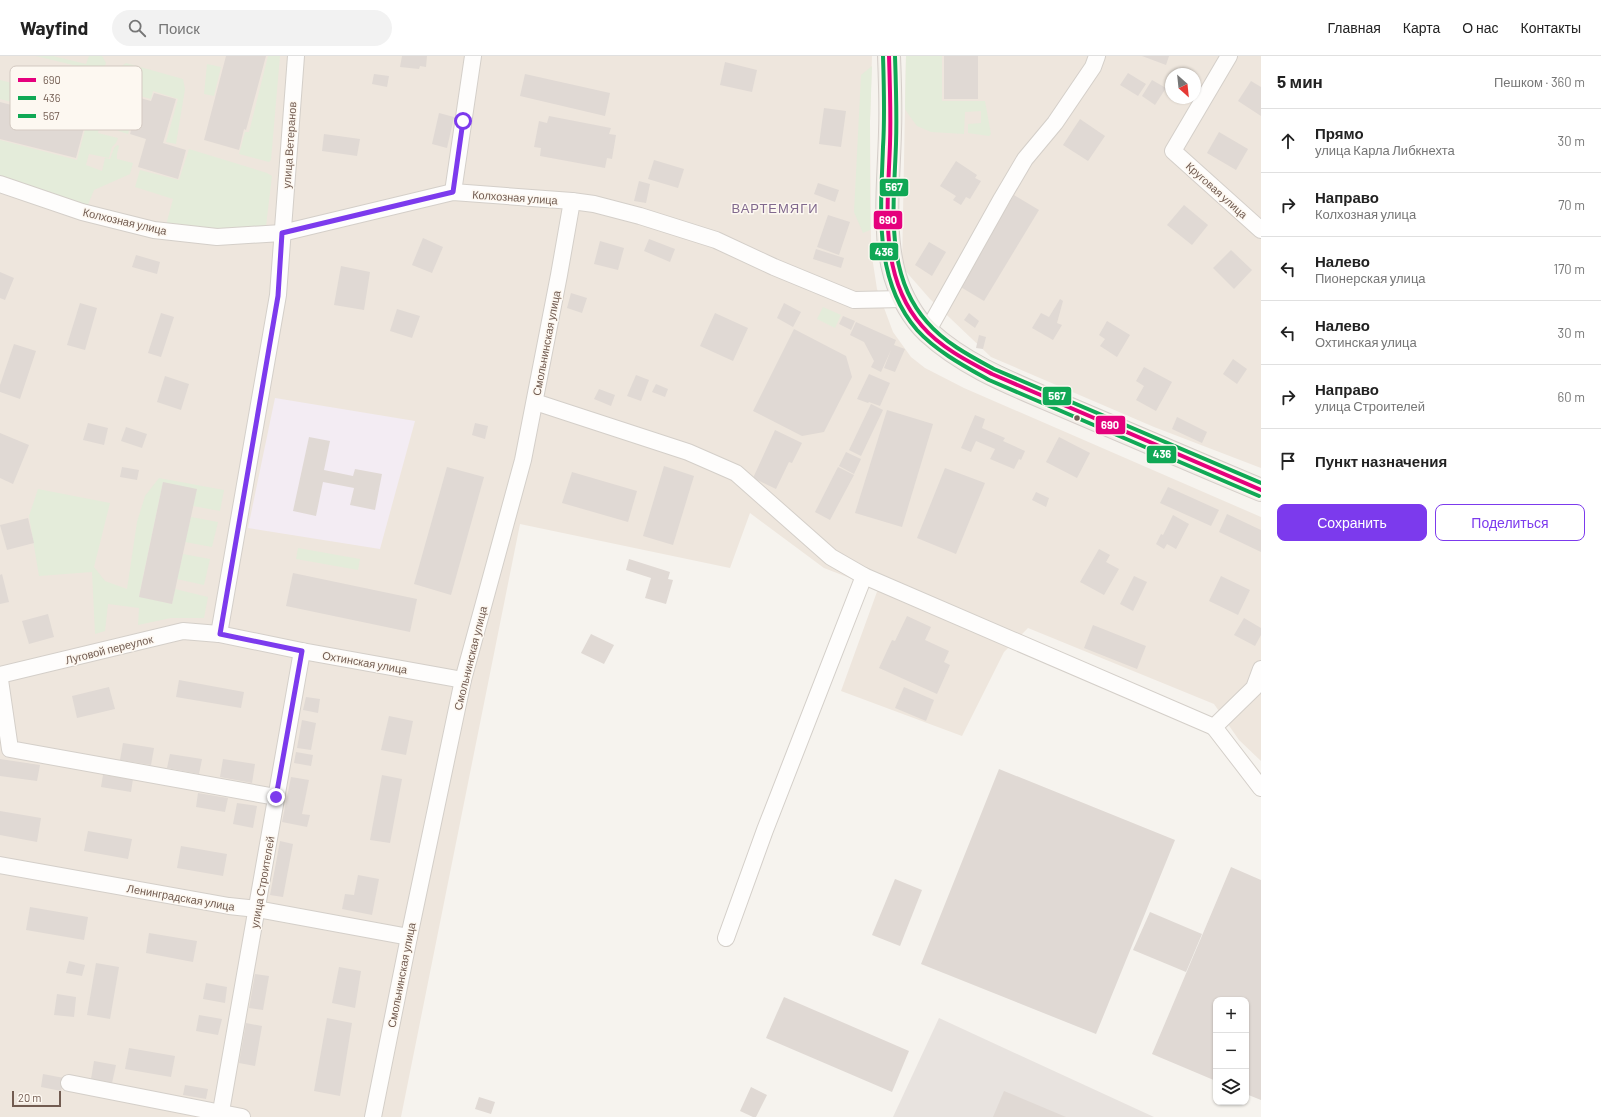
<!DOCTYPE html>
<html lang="ru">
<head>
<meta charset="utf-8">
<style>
  body { margin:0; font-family:Barlow,sans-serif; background:#f2f2f2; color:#222 }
  .controls { position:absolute; right:12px; bottom:12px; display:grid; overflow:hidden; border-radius:8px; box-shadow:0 1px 3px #0004 }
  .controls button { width:36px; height:36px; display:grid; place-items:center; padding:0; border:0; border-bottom:1px solid #e0e0e0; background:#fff; color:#222; font:20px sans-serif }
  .compass { position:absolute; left:1165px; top:12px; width:36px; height:36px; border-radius:50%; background:#fff; box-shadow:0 1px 3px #0004; rotate:153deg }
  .scale { position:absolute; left:12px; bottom:10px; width:49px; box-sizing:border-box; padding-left:4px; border:2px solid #725c51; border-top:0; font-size:11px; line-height:14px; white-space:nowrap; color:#725c51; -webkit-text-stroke:3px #fdf8f1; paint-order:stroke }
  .stop { position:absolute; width:12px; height:12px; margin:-9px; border:3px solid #7c3aed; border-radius:50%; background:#fff }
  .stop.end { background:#7c3aed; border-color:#fff; box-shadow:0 1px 4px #0008 }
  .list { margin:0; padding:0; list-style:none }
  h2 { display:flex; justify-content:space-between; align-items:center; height:52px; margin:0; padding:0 16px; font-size:17px }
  h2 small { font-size:13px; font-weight:400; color:#767676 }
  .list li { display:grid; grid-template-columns:26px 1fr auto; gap:12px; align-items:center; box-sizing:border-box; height:64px; padding:0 16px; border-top:1px solid #e0e0e0 }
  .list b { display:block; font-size:15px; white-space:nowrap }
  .list p { margin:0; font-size:13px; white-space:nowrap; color:#767676 }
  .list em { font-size:13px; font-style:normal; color:#767676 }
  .actions { display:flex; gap:8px; padding:12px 16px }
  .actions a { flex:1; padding:9px 0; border:1px solid #7c3aed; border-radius:8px; text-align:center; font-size:14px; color:#7c3aed }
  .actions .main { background:#7c3aed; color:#fff }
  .icon { flex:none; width:22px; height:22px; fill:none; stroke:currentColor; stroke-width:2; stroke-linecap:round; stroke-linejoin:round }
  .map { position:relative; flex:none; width:1261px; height:1061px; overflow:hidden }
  header { display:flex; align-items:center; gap:24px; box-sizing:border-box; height:56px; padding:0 20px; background:#fff; border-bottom:1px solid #e0e0e0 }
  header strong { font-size:19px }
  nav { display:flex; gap:22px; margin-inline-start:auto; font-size:14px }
  .search { width:280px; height:36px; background:#f2f2f2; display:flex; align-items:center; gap:10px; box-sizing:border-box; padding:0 14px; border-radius:22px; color:#767676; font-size:15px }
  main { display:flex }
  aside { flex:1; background:#fff }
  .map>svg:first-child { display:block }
</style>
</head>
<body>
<header>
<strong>Wayfind</strong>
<div class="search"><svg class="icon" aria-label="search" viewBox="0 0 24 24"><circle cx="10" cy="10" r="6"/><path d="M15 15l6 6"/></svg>Поиск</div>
<nav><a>Главная</a><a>Карта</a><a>О нас</a><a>Контакты</a></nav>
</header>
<main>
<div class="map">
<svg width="1261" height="1061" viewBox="0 0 1261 1061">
  <rect width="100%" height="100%" fill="#f6f3ee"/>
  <g fill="#eee6dd" fill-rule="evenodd">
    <path d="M0 0H872L870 65 871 194 877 233 893 276 911 301 925 312 964 332 1261 461V705L1239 684 1214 648 1028 572 1004 596 962 680 841 635 878 533 824 512 750 457 730 512 520 468 401 1061H0Z"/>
    <path d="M906 0H1261V412L1154 371 991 301 930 243 902 211ZM1171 18H1195V42H1171Z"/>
  </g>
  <path fill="#e8e3df" d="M939 962 1154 1061H893Z"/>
  <path fill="#f3ecf3" d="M275 342 415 365 380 493 248 472Z"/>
  <g fill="#e4ecda">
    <path d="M36 0H53L86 8 89 0H102L106 7 101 24 95 27 83 23 85 12Z"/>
    <path d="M268 0H280L271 104 269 106 239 98 245 76H249Z"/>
    <path d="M906 0H942V45H985L991 78 989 80 968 77V68L981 67V55L965 56 964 78 931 76 917 70 911 62 905 53Z"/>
    <path d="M126 7 183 23 185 33 176 88 166 86 178 43 153 35 151 43 140 40 128 78C116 74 111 74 109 60L120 11Z"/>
    <path d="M207 8 221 11 214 40 204 38Z"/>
    <path d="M872 10 870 65V174L863 177 854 156 861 19Z"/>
    <path d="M0 24 24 30 19 48 0 43Z"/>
    <path d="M71 42 104 51 98 77 118 82 116 87 112 91 109 102 89 98 86 109 102 115 105 102 110 103 114 92 117 89 119 90 117 98V103L133 107 130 118 94 134 87 151 0 121V84L77 104 87 66 66 60Z"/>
    <path d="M189 93 267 117 272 120 266 170 219 174 166 169 173 143 135 131 140 114 179 124Z"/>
    <path d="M823 251 841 259 835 272 817 263Z"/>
    <path d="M159 422 224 434 220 455 193 450 163 426 139 540 172 548 175 533 208 541 204 562H171L138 569 139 552 108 548 105 575 95 578 92 516 39 520 29 460 38 433 110 447 94 511 105 525 127 533 137 466 145 440Z"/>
    <path d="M191 461 218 466 212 491 185 486Z"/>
    <path d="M298 492 360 503 358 514 296 503Z"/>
    <path d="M183 498 210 503 204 529 177 523Z"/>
  </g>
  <g fill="#e0d9d4">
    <path d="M226 0H266L246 74 244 73 239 94 204 84Z"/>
    <path d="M402 0H427L426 11 420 10 419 13 400 11Z"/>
    <rect x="944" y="0" width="34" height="43"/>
    <path d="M1142 0H1169L1166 9Z"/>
    <path d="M725 6 757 14 752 36 720 29Z"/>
    <path d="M1128 17 1146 28 1138 40 1120 29Z"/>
    <path d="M374 18 389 20 387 31 372 28Z"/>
    <path d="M525 18 610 37 605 60 520 40Z"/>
    <path d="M1152 24 1166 32 1155 49 1142 40Z"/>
    <path d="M1251 25 1261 31V60L1238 45Z"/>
    <path d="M154 37 176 43 163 87 186 94 178 123 138 111 146 83 130 78 140 42 151 45Z"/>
    <path d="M0 46 85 68 76 102 0 83Z"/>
    <path d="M824 52 846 55 841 91 819 88Z"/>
    <path d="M439 57 454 61 447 92 432 88Z"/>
    <path d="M549 60 611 72 609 78 616 79 612 103 607 102 605 112 540 100 541 92 534 91 539 65 547 67Z"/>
    <path d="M1080 63 1105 80 1088 105 1063 89Z"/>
    <path d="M1219 76 1248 93 1236 114 1207 97Z"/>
    <path d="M324 78 360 83 357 100 322 95Z"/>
    <path d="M654 104 684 113 678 132 648 123Z"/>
    <path d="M956 105 977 119 975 122 981 125 970 143 966 141 961 149 953 144 956 140 940 130Z"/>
    <path d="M639 125 650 128 646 147 634 145Z"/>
    <path d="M818 127 839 134 835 146 814 138Z"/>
    <path d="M1014 139 1039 154 984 245 959 230Z"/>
    <path d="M1184 149 1208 169 1192 189 1167 169Z"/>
    <path d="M828 159 850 166 839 199 817 191Z"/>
    <path d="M423 182 443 191 432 217 412 209Z"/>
    <path d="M649 183 675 193 670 206 644 195Z"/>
    <path d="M600 185 624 192 618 214 594 208Z"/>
    <path d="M929 186 946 196 932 220 915 209Z"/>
    <path d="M816 193 844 202 841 212 813 203Z"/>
    <path d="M1231 194 1252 214 1234 233 1213 212Z"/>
    <path d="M136 199 160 206 157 218 132 211Z"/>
    <path d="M341 210 370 216 364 254 334 249Z"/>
    <path d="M0 216 14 222 5 244 0 242Z"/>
    <path d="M571 237 587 242 582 257 567 252Z"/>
    <path d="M1060 243 1063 245 1057 267 1062 269 1053 284 1032 272 1041 257 1049 261Z"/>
    <path d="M80 247 97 252 85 294 67 289Z"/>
    <path d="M784 247 801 256 793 271 777 262Z"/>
    <path d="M397 253 420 260 412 282 390 275Z"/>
    <path d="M161 257 174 261 161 301 148 297Z"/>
    <path d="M715 257 748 272 733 305 700 290Z"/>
    <path d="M969 257 979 265 975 272 964 264Z"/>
    <path d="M843 260 855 265 851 274 839 268Z"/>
    <path d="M1107 265 1130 279 1117 301 1100 290 1105 283 1099 279Z"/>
    <path d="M856 266 896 284 894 289 905 293 895 316 884 312 891 294 881 316 871 311 874 305 864 286 850 279Z"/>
    <path d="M794 273 846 300 852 321 824 376 802 380 753 355Z"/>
    <path d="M979 279 986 281 983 293 976 292Z"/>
    <path d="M14 288 36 295 20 343 0 336V329Z"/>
    <path d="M1233 303 1247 313 1237 328 1223 318Z"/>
    <path d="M1144 311 1172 326 1156 355 1136 344 1144 330 1136 325Z"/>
    <path d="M869 318 890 327 880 350 869 346 868 347 857 343Z"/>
    <path d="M636 319 649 324 641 345 627 340Z"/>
    <path d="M165 320 189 328 181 354 157 346Z"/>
    <path d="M656 328 668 333 665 341 652 336Z"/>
    <path d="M599 333 615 339 611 350 594 343Z"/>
    <path d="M871 348 883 354 861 400 849 394Z"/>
    <path d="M887 354 933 368 902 471 855 457Z"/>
    <path d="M975 359 985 363 982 372 1005 382 1003 385 1025 395 1021 404 1019 403 1014 413 990 403 995 393 976 385 971 396 961 392Z"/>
    <path d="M1177 361 1207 376 1202 387 1172 373Z"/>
    <path d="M88 367 108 372 104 389 83 384Z"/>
    <path d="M475 367 488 370 485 383 472 379Z"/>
    <path d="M126 371 147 378 142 392 121 385Z"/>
    <path d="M775 374 802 387 792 407 789 406 776 433 753 422Z"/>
    <path d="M0 377 29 389 13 428 0 422Z"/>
    <path d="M309 381 330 385 324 414 353 420 355 413 382 418 375 454 350 449 354 432 323 426 316 460 293 455Z"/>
    <path d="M1059 381 1090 397 1077 422 1046 406Z"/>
    <path d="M846 396 861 403 854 418 839 410Z"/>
    <path d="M664 410 694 420 673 489 643 480Z"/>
    <path d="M122 411 139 414 137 424 120 421Z"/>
    <path d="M447 411 484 421 451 539 414 528Z"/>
    <path d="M838 411 854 419 830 464 815 456Z"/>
    <path d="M945 412 985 427 956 498 917 482Z"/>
    <path d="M572 416 637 435 628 466 562 447Z"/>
    <path d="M163 426 197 433 172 548 139 541Z"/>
    <path d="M1168 431 1219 454 1211 470 1160 447Z"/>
    <path d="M1036 436 1049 442 1046 451 1032 444Z"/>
    <path d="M1227 458 1261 474V496L1219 476Z"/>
    <path d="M1173 459 1189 468 1176 493 1167 488 1164 493 1156 488 1161 478 1163 479Z"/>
    <path d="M28 462 34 487 7 494 0 469Z"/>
    <path d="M1099 493 1110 499 1106 506 1119 513 1104 539 1080 526Z"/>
    <path d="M629 503 670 516 668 523 673 524 666 548 645 542 651 522 626 514Z"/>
    <path d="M293 517 417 543 410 576 286 550Z"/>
    <path d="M2 518 9 546 0 548V519Z"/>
    <path d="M1134 520 1147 526 1133 555 1120 548Z"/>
    <path d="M1221 520 1250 534 1238 559 1209 545Z"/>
    <path d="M48 558 54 581 29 588 22 565Z"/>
    <path d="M907 560 931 571 925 584 949 595 944 606 950 609 937 638 879 612 892 584 895 585Z"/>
    <path d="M1244 562 1261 572V579L1255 590 1234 579Z"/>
    <path d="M1093 569 1146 590 1137 613 1084 592Z"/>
    <path d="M591 578 614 589 604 608 581 597Z"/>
    <path d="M179 624 244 636 241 652 176 641Z"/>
    <path d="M109 631 115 653 77 662 72 640Z"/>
    <path d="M904 631 934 644 926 665 895 652Z"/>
    <path d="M306 641 320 643 318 657 303 654Z"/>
    <path d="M389 660 413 665 406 699 381 694Z"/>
    <path d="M302 664 316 667 311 694 297 692Z"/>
    <path d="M123 687 154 692 151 709 120 704Z"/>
    <path d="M296 696 313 699 311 710 294 707Z"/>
    <path d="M170 698 202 703 199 718 167 712Z"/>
    <path d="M0 703 40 709 37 725 0 720Z"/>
    <path d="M223 703 255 708 252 727 220 721Z"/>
    <path d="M999 713 1175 784 1096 978 921 908Z"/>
    <path d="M103 719 133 723 131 736 101 731Z"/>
    <path d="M382 719 402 723 390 787 370 784Z"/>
    <path d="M291 721 309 724 302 758 310 759 307 771 282 766Z"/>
    <path d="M198 737 228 742 225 756 196 751Z"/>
    <path d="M237 747 257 750 253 772 233 768Z"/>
    <path d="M0 755 41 762 37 786 0 779Z"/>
    <path d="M88 775 132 783 128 803 84 795Z"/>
    <path d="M280 785 293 788 283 841 270 839Z"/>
    <path d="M181 790 227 798 223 820 177 812Z"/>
    <path d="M1231 811 1261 824V1044L1246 1038V944H1216V1025L1152 998Z"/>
    <path d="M358 819 379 823 372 859 342 853 345 838 354 839Z"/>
    <path d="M895 823 922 834 900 890 872 879Z"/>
    <path d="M30 851 88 861 84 884 26 874Z"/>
    <path d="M1150 856 1202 878 1186 916 1133 894Z"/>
    <path d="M149 877 197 885 193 906 146 897Z"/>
    <path d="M69 905 85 909 82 920 66 917Z"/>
    <path d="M96 907 119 911 110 963 87 959Z"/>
    <path d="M339 911 361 915 355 952 332 947Z"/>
    <path d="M255 918 269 920 263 954 249 952Z"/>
    <path d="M206 927 227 931 225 947 203 943Z"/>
    <path d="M57 938 76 941 74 961 54 959Z"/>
    <path d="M784 941 909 995 892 1036 766 982Z"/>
    <path d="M199 959 222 963 218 979 196 975Z"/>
    <path d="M327 962 352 967 340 1040 314 1035Z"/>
    <path d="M246 967 262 970 255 1010 239 1007Z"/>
    <path d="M129 992 175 1000 171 1021 125 1013Z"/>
    <path d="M94 1005 116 1009 112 1027 91 1023Z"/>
    <path d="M43 1018 64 1022 61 1035 41 1031Z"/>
    <path d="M185 1029 208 1033 206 1043 183 1039Z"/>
    <path d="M751 1031 767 1039 756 1061H753L740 1055Z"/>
    <path d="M1004 1035 1066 1061H993Z"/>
    <path d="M479 1041 495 1046 491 1058 475 1053Z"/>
  </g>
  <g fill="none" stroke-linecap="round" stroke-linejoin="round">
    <defs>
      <g id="minor">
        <path d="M1229 0 1173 95 1261 174"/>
        <path d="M0 128 82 156 154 174 217 181 282 177 453 136 572 145 594 148 640 160 716 184 774 211 854 244 904 243"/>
        <path d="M453 136 473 0"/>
        <path d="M927 276 1002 142 1025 103 1055 67 1093 11 1097 0"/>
        <path d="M535 346 688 396 736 417 831 501 864 520 1214 671 1254 632 1261 613"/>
        <path d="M219 578 278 239 296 0"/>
        <path d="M0 619 183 575 219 578 302 595 463 624"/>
        <path d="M0 624 10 693 276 741"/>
        <path d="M1214 671 1261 732"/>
        <path d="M0 809 229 850 257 853 409 881"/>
        <path d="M726 882 765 774 864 520"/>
        <path d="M69 1027 242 1061"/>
        <path d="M220 1061 302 595"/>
        <path d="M373 1061 409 881 463 624 523 404 559 219 572 145"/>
      </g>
      <path id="primary" d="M889 0C890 25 891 51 890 76 889 123 882 175 895 220 901 240 913 262 928 276 966 311 1015 329 1061 349 1127 377 1194 406 1261 434"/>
    </defs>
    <use href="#minor" stroke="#d4cfc9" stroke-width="18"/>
    <use href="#primary" stroke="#d5cec9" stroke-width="24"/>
    <use href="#minor" stroke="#fefdfc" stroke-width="16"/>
    <use href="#primary" stroke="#f1eee8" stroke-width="22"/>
    <defs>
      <path id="bus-1" d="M889 0C890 30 891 59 890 88 888 149 878 220 922 270 940 291 967 305 992 318L1261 434"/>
      <path id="bus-2" d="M883 0C884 31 885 61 883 91 881 153 873 223 917 274 936 295 964 310 989 324L1259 440"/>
      <path id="bus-3" d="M895 0C896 29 897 59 896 88 894 148 884 218 927 266 945 287 970 300 994 313L1261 427"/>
    </defs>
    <use href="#bus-1" stroke="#fdf8f1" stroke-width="7"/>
    <use href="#bus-2" stroke="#fdf8f1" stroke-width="7"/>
    <use href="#bus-3" stroke="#fdf8f1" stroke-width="7"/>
    <use href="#bus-1" stroke="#e5007d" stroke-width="4"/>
    <use href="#bus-2" stroke="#10a855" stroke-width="4"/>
    <use href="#bus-3" stroke="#10a855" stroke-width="4"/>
  </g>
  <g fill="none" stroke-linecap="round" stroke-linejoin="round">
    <path stroke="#7c3aed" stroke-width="5" d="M276 741 302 595 220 578 278 240 282 177 453 136 463 65"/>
  </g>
  <circle fill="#725c51" stroke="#fdf8f1" stroke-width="1.5" cx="1077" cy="362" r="3.5"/>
  <g text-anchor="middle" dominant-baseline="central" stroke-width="3" stroke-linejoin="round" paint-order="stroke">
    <g font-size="11" fill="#725c51" stroke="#fdf8f1">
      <text transform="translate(289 89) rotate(-86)">улица Ветеранов</text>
      <text transform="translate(1217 134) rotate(42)">Круговая улица</text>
      <text transform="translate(515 141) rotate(4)">Колхозная улица</text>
      <text transform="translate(125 165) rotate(13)">Колхозная улица</text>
      <text transform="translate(546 287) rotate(-79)">Смольнинская улица</text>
      <text transform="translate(109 593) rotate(-14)">Луговой переулок</text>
      <text transform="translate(470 602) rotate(-76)">Смольнинская улица</text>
      <text transform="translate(365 606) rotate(10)">Охтинская улица</text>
      <text transform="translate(262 826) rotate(-80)">улица Строителей</text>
      <text transform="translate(181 841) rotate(10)">Ленинградская улица</text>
      <text transform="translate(401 919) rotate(-79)">Смольнинская улица</text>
    </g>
    <g font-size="13" letter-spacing="1" fill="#81698d" stroke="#fdf8f1">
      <text x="775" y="152">ВАРТЕМЯГИ</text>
    </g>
  </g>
  <rect x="10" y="10" width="132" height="64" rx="6" fill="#fdf8f1" stroke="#d3c9c1" stroke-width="1"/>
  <rect x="18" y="22" width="18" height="4" fill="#e5007d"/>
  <rect x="18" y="40" width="18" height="4" fill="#10a855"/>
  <rect x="18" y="58" width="18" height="4" fill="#10a855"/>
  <g font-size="11" fill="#725c51">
    <text x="43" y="28">690</text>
    <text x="43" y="46">436</text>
    <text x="43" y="64">567</text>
  </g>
  <g stroke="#fdf8f1" stroke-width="1.5">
    <rect x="879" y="122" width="30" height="19" rx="4" fill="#10a855"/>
    <rect x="873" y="154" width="30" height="20" rx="4" fill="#e5007d"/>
    <rect x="869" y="186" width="30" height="19" rx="4" fill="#10a855"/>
    <rect x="1042" y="330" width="30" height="20" rx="4" fill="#10a855"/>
    <rect x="1095" y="359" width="31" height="20" rx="4" fill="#e5007d"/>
    <rect x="1146" y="389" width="31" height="19" rx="4" fill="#10a855"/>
  </g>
  <g font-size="11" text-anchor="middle" font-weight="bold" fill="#fff">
    <text x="894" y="135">567</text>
    <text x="888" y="168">690</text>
    <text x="884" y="200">436</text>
    <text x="1057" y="344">567</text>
    <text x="1110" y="373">690</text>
    <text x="1162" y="402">436</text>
  </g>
</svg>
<div class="controls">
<button>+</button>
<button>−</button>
<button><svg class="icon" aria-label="layers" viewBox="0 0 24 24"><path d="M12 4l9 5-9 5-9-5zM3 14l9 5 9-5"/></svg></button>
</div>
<svg class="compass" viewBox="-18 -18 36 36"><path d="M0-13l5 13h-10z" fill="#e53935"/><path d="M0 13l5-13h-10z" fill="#767676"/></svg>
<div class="scale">20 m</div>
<div class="stop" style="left:463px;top:65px"></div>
<div class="stop end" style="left:276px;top:741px"></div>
</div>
<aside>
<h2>5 мин<small>Пешком · 360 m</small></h2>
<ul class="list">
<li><svg class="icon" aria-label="ahead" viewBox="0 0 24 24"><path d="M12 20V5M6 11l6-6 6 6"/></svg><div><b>Прямо</b><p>улица Карла Либкнехта</p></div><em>30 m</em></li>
<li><svg class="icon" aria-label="right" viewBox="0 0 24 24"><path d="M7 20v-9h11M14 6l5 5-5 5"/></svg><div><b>Направо</b><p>Колхозная улица</p></div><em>70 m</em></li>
<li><svg class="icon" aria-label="left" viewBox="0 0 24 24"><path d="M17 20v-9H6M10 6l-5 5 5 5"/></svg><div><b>Налево</b><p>Пионерская улица</p></div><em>170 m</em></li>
<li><svg class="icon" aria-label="left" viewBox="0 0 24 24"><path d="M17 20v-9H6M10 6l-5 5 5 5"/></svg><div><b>Налево</b><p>Охтинская улица</p></div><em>30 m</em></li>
<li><svg class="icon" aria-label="right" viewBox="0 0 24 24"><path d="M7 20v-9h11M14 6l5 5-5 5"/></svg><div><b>Направо</b><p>улица Строителей</p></div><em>60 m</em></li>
<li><svg class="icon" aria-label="arrive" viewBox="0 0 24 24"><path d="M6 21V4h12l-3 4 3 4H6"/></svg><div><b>Пункт назначения</b></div></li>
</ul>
<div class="actions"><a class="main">Сохранить</a><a>Поделиться</a></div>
</aside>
</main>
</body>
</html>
